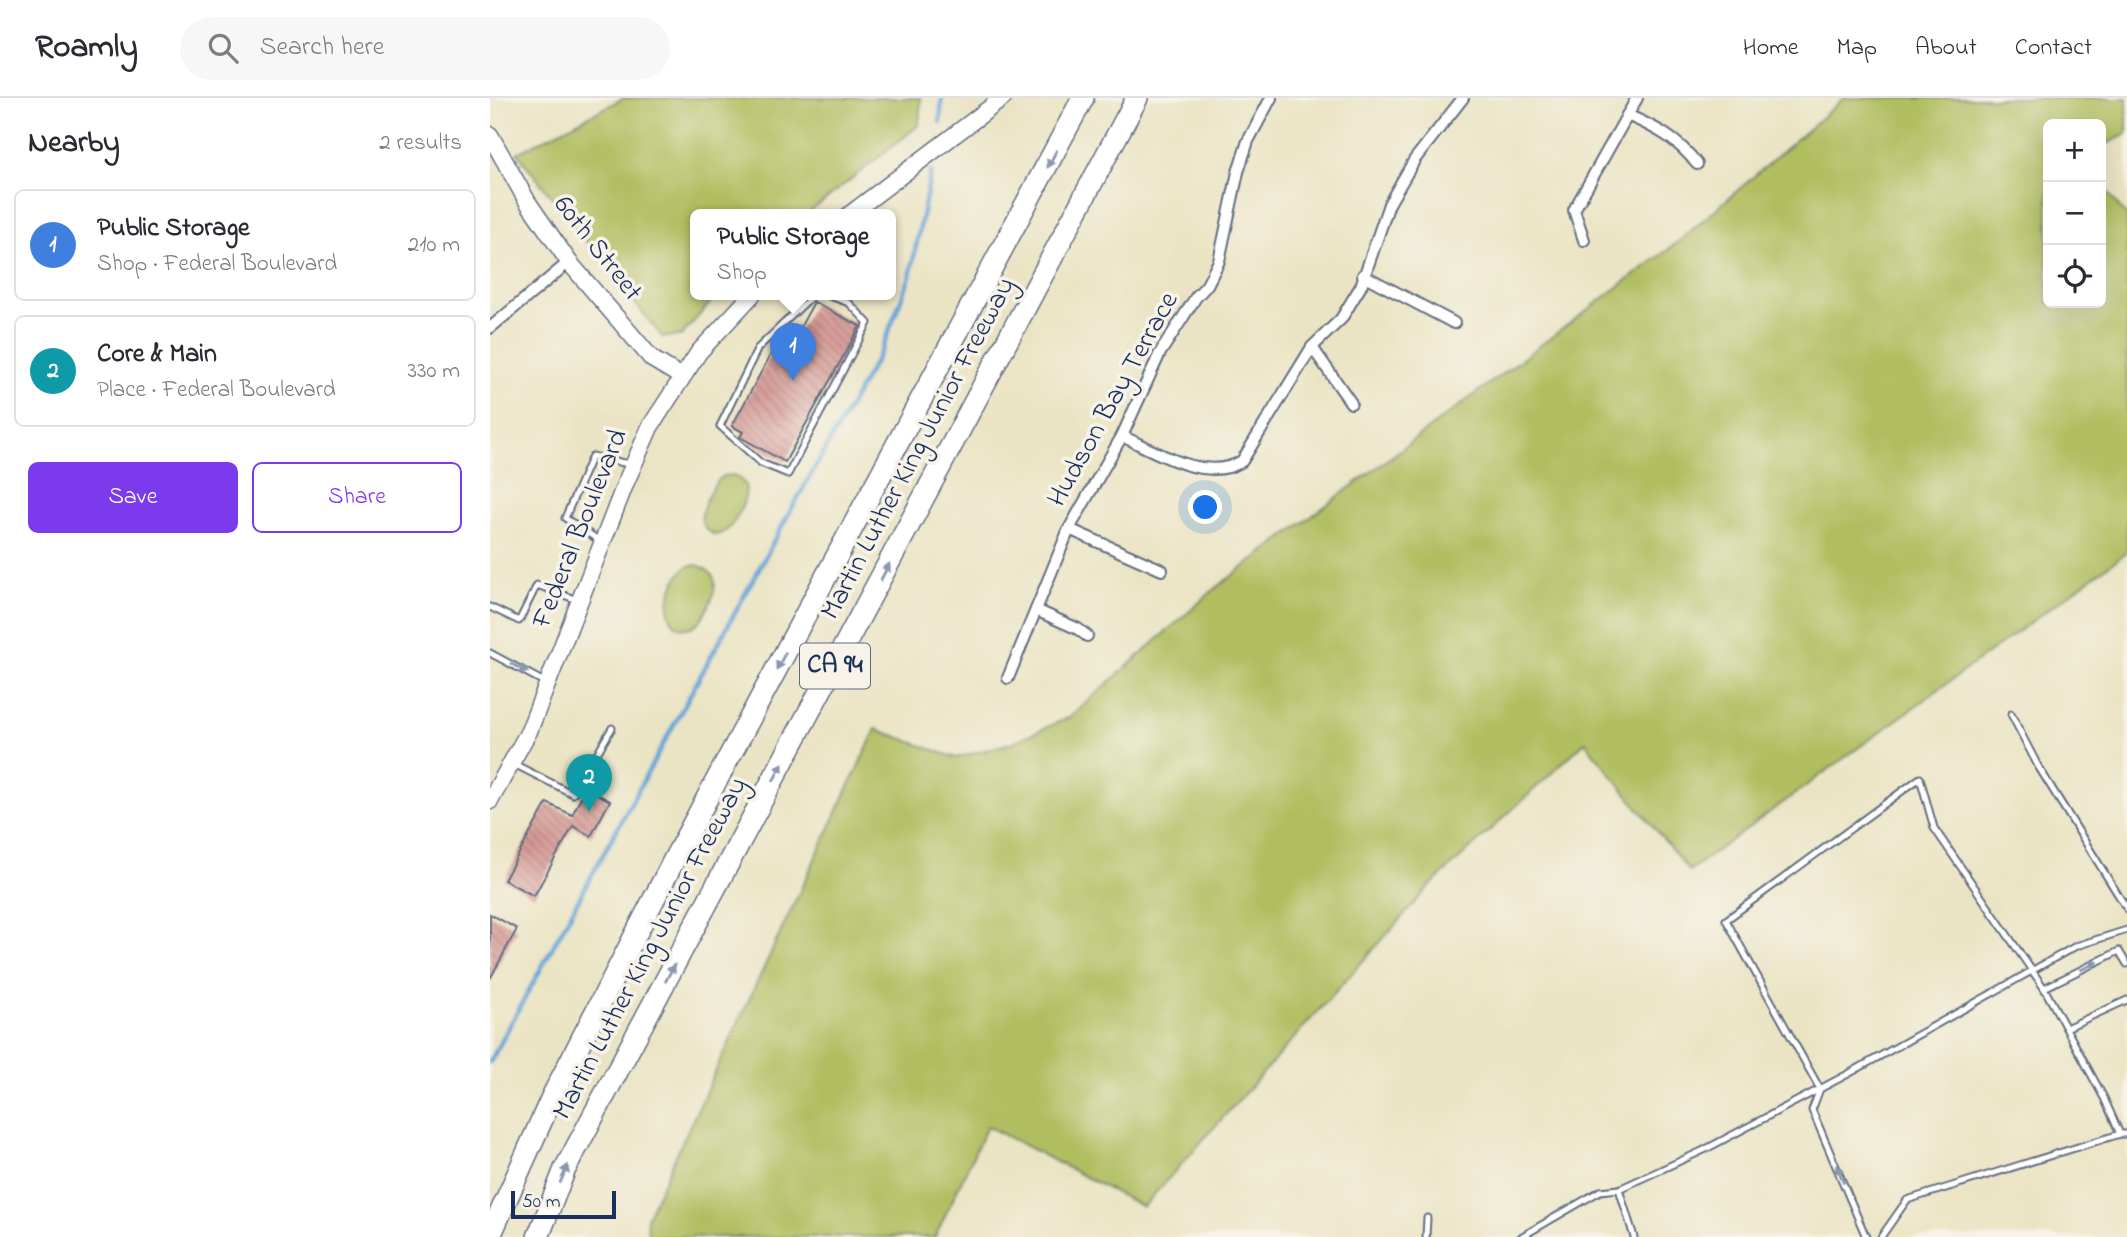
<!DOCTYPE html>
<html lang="en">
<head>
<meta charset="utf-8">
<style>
  body { margin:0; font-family:"Indie Flower",sans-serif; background:#f7f7f7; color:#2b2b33 }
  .controls { position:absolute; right:21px; top:21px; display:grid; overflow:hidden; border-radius:10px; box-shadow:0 7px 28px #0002 }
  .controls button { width:63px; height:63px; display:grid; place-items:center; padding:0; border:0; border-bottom:2px solid #e1e1e2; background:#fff; color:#2b2b33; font:35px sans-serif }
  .scale { position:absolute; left:21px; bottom:18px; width:105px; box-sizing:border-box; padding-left:7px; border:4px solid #1b2f5e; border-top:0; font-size:19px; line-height:24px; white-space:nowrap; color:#1b2f5e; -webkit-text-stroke:5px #f7f3e8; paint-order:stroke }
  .you { position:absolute; left:716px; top:410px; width:24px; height:24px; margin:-18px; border:5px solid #fff; border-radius:50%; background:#1a73e8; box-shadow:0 0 0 10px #1a73e833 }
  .badge { display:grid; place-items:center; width:46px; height:46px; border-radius:50%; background:#7c3aed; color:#fff; font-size:23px; font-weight:700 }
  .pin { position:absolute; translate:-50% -58px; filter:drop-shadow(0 2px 4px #0008) }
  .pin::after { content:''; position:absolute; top:37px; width:24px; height:21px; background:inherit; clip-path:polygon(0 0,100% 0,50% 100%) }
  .popup { position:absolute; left:200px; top:111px; width:206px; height:91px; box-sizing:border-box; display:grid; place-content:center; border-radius:10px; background:#fff; filter:drop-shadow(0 2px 5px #0005); font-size:23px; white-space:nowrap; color:#7c7c81 }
  .popup b { font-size:26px; color:#2b2b33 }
  .popup::after { content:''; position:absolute; left:50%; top:100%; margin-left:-14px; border:14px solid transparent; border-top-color:#fff }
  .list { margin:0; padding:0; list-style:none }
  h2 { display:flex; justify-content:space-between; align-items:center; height:91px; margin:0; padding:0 28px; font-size:30px }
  h2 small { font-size:23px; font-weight:400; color:#7c7c81 }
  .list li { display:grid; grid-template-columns:46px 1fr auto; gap:21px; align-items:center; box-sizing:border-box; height:112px; margin:0 14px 14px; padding:0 14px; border:2px solid #e1e1e2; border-radius:10px }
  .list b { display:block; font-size:26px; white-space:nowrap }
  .list p { margin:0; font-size:23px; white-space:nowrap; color:#7c7c81 }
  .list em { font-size:23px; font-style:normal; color:#7c7c81 }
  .actions { display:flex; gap:14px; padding:21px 28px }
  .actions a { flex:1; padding:16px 0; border:2px solid #7c3aed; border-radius:10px; text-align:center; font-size:24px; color:#7c3aed }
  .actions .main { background:#7c3aed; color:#fff }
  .icon { flex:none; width:38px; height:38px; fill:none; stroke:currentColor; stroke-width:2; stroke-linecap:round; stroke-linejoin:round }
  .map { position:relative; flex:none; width:1637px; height:1139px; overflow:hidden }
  header { display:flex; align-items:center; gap:42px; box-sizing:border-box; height:98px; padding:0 35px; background:#fff; border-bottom:2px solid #e1e1e2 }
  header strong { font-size:33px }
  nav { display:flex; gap:38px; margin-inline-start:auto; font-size:24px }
  .search { width:490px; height:63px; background:#f7f7f7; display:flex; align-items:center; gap:18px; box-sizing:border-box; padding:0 24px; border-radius:38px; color:#7c7c81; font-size:26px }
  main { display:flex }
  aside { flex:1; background:#fff }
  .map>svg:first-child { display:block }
</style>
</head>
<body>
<header>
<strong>Roamly</strong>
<div class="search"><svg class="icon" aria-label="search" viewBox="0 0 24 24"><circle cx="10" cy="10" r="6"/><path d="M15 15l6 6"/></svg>Search here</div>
<nav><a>Home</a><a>Map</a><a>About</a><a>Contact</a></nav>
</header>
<main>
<aside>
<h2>Nearby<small>2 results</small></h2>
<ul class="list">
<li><span class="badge" style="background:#3f7fe0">1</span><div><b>Public Storage</b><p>Shop · Federal Boulevard</p></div><em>210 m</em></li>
<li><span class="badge" style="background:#0f9aa8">2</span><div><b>Core &amp; Main</b><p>Place · Federal Boulevard</p></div><em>330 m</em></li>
</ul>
<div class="actions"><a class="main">Save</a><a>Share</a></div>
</aside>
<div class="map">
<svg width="1637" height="1139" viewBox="0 0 1637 1139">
  <defs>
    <pattern id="building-back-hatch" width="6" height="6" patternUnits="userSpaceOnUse" patternTransform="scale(1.75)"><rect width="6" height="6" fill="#d3928e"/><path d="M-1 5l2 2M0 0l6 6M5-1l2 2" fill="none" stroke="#aa7877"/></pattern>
  </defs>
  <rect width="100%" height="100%" fill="#f7f3e8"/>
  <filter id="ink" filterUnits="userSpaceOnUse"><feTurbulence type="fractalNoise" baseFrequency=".0143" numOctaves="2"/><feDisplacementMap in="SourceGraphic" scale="14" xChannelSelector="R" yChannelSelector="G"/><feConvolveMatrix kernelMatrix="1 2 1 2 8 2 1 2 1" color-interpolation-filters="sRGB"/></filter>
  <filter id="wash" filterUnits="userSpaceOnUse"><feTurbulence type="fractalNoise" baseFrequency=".00686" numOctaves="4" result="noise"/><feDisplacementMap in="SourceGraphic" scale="28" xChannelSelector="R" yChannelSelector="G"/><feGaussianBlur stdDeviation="1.57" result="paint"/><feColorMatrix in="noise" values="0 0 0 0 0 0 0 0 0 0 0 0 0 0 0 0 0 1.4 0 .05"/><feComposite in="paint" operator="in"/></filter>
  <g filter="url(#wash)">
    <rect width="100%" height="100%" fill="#ebe4c4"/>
    <g fill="#b1be60" stroke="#66765f" stroke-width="2">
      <path d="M134 0H431L429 27 316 117H205V197H227L191 238 172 239 27 55Z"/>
      <path d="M1354 0H1637V36L1611 49V26H1558V205H1611V86L1637 118V454L1199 773 1095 644 939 789 653 1109 497 1028 445 1139H158L157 1119 386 631 466 660 521 645 580 619 727 489 1187 145Z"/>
      <path d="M243 377C247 379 253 382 255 387 260 400 240 442 223 436 218 434 214 429 212 424 209 413 223 385 232 379 236 377 238 377 243 377Z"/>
      <path d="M207 467C214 470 222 473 224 481 228 494 213 529 197 530 166 531 181 478 197 469 200 467 204 467 207 467Z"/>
    </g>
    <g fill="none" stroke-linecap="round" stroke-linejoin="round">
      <g stroke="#65a5d8" stroke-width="4.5">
        <path d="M450 24 452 0"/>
        <path d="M0 964 297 419 392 251 420 178 441 74"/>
      </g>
    </g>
    <g id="blocks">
      <g fill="url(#building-back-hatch)">
        <path d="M324 204 370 228 295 364 250 339 253 334 242 328 294 232 306 237Z"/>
        <path d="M96 690 120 703 101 738 83 728 44 798 14 782 57 705 82 717Z"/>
        <path d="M0 816 27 831 0 881Z"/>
      </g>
    </g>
  </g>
  <g filter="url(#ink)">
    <use href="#blocks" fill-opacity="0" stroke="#646e82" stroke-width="2"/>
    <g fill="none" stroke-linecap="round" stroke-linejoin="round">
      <defs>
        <g id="lane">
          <path d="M323 197 268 250 230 328 271 365 298 376 378 225 359 205 337 197"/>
          <path d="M110 443 75 420 102 358 143 367"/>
          <path d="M0 509 29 523 47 487 87 502"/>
          <path d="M0 555 56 585"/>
          <path d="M1521 616 1548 668 1637 811"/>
          <path d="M24 666 83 696 122 630"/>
          <path d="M1554 890 1629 853 1637 866"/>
          <path d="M1576 930 1637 902"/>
          <path d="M1129 1091 1144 1139"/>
          <path d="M936 1139 937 1120"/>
          <path d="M1031 1139 1110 1093 1129 1091 1214 1052 1360 975 1586 848 1637 832"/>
          <path d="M1376 1139 1322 1012 1330 991 1236 822 1430 680 1444 730 1554 890 1614 1000 1630 1036H1637"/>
          <path d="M1391 1139 1417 1102 1630 1036"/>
        </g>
        <g id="street">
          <path d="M1137 17C1165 29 1188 41 1207 66"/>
          <path d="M1094 142 1084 112 1147 0"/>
          <path d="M873 177 964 225"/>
          <path d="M0 230 79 164"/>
          <path d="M822 249 861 305"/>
          <path d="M632 338C665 353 716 386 752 363L822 249 851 221 871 188 899 106 925 61 973 0"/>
          <path d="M579 431 672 472"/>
          <path d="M546 512 588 531 597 538"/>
          <path d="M518 580 579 431 632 338 670 255 706 199 717 187 729 163 748 74 758 43 781 0"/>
        </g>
        <g id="secondary">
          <path d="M0 37 37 103 79 164 162 261 192 279"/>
          <path d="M359 117 513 0"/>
          <path d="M0 703 39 633 136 384 160 329 209 254 262 197"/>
        </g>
        <g id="highway">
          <path d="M0 1138 62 999 187 756 593 0"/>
          <path d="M48 1139 75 1071 647 0"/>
        </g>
      </defs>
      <use href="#lane" stroke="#646e82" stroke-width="9"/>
      <use href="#street" stroke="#646e82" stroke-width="14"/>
      <use href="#secondary" stroke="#646e82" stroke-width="19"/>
      <use href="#highway" stroke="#646e82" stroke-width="24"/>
      <use href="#lane" stroke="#fff" stroke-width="5"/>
      <use href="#street" stroke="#fff" stroke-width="10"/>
      <use href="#secondary" stroke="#fff" stroke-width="16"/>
      <use href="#highway" stroke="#fff" stroke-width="21"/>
    </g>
    <defs><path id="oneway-solid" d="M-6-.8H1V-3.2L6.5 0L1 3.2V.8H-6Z" transform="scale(1.75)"/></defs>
    <g fill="#8d97ae">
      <use href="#oneway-solid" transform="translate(562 61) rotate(118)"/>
      <use href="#oneway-solid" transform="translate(395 474) rotate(-62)"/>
      <use href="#oneway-solid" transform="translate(291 563) rotate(118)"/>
      <use href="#oneway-solid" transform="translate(29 570) rotate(28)"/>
      <use href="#oneway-solid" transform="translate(288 674) rotate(-62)"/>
      <use href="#oneway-solid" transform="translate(1599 868) rotate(-26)"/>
      <use href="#oneway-solid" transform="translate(180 875) rotate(-62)"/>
      <use href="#oneway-solid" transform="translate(74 1076) rotate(-66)"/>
      <use href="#oneway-solid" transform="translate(1350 1076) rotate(-113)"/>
    </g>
  </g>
  <g text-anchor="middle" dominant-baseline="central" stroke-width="7" stroke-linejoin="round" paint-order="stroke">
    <rect fill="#f7f3e8" stroke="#5d6a87" stroke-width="2" x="310" y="545.5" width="70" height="45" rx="5"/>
    <g font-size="26" font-weight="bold" fill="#1b2f5e">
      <text x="345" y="568">CA 94</text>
    </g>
    <g font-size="28" fill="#1b2f5e" stroke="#f7f3e8">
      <text transform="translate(107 151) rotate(52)">60th Street</text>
      <text transform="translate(624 302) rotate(-61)">Hudson Bay Terrace</text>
      <text transform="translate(429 351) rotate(-62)">Martin Luther King Junior Freeway</text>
      <text transform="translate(91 431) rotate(-68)">Federal Boulevard</text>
      <text transform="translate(161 851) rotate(-62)">Martin Luther King Junior Freeway</text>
    </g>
  </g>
</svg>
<div class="controls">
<button>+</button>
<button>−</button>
<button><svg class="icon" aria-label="locate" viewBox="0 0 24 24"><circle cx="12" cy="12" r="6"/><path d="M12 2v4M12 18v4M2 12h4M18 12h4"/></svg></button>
</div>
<div class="scale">50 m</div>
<div class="you"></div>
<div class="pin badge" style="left:303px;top:283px;background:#3f7fe0">1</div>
<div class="popup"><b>Public Storage</b>Shop</div>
<div class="pin badge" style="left:99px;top:714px;background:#0f9aa8">2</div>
</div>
</main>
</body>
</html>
